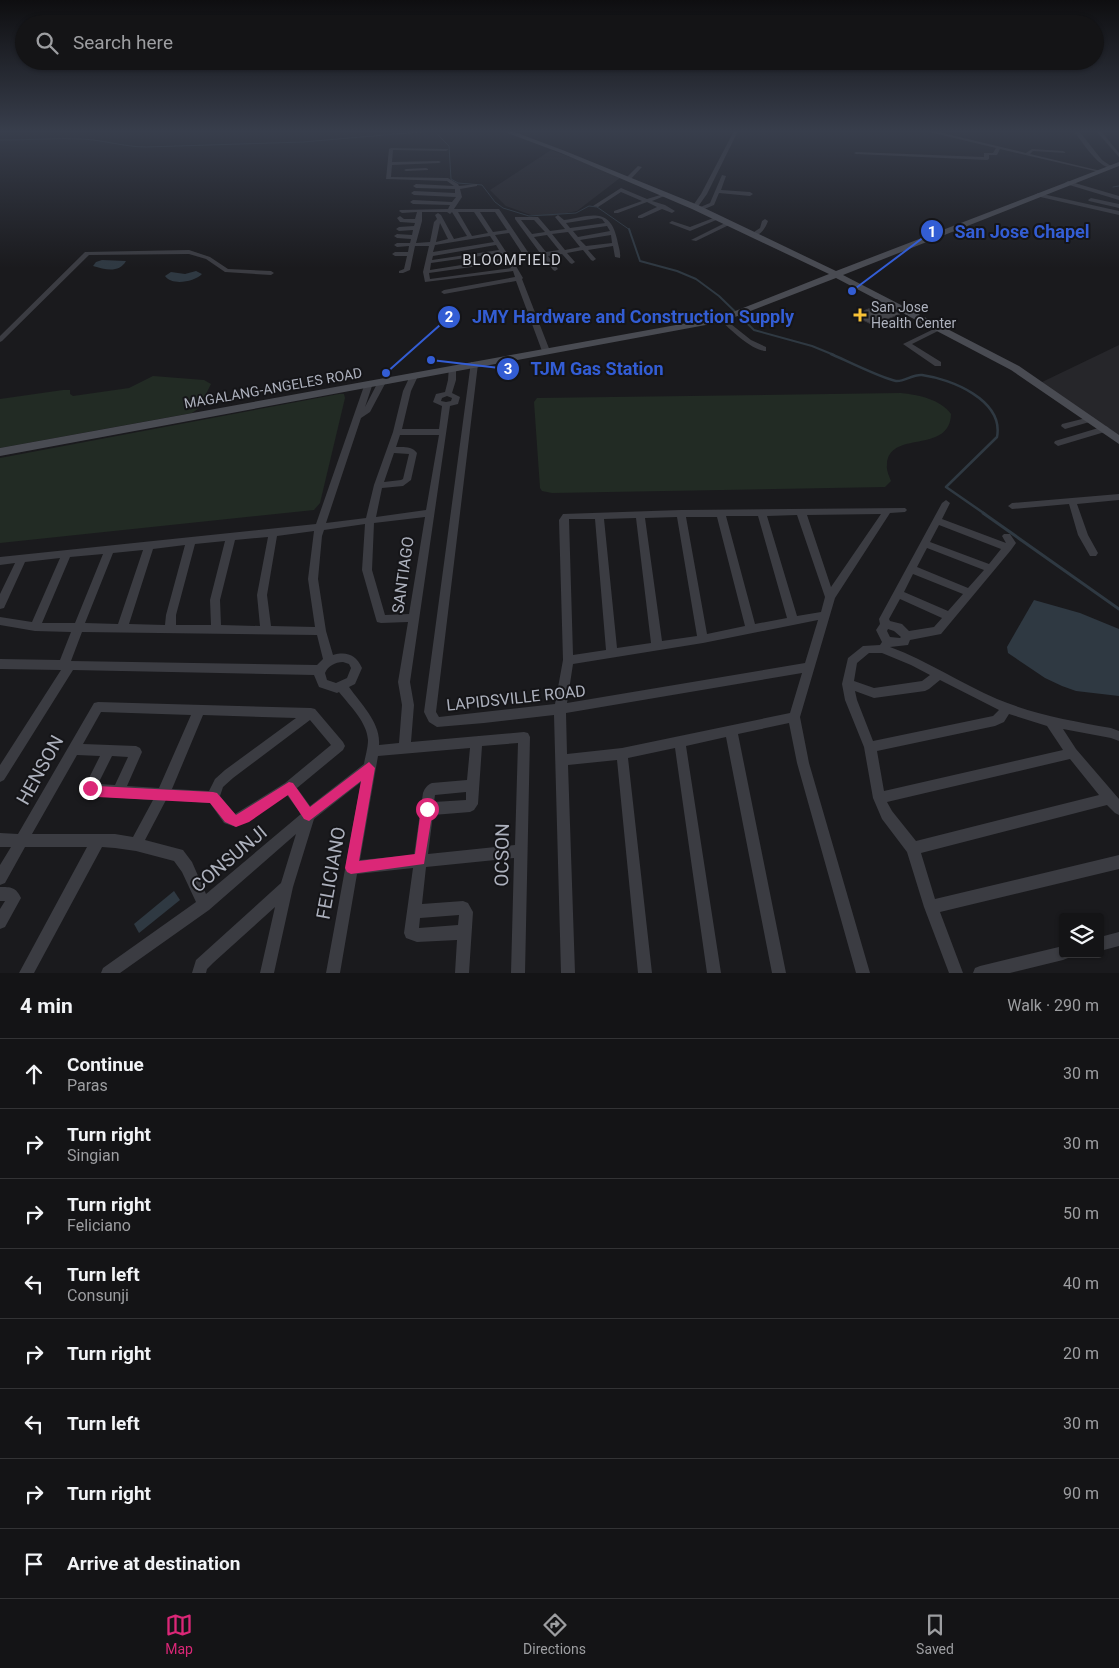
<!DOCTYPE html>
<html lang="en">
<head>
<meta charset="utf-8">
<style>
  body { margin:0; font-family:Roboto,sans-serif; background:#212123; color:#f1f3f6 }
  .controls { position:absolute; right:15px; bottom:15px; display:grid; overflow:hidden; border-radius:5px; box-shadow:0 1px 4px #0004 }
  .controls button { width:45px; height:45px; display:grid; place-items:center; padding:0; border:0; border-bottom:1px solid #333335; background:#141416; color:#f1f3f6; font:25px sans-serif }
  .stop { position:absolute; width:15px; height:15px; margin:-11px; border:4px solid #db2777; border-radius:50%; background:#fff }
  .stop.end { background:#db2777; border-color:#fff; box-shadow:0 1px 5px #0008 }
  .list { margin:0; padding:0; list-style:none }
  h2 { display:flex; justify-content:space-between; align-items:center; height:65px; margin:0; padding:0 20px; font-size:21px }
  h2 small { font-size:16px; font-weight:400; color:#9d9ea1 }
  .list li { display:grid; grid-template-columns:32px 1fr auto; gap:15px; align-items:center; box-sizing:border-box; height:70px; padding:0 20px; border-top:1px solid #333335 }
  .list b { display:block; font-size:19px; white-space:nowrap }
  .list p { margin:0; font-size:16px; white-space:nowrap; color:#9d9ea1 }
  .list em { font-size:16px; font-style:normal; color:#9d9ea1 }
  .icon { flex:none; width:28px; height:28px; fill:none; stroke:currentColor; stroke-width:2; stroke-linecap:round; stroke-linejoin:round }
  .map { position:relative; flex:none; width:1119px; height:973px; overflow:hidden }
  .search { position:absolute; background:#141416; box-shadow:0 1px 4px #0004; left:15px; right:15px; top:15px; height:55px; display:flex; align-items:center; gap:12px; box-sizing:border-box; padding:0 18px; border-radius:28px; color:#9d9ea1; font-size:19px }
  .sheet { height:625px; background:#141416 }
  nav { display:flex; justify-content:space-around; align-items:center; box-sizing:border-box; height:70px; border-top:1px solid #333335; background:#141416; font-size:14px; color:#9d9ea1 }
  nav a { display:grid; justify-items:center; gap:2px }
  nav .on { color:#db2777 }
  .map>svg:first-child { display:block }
</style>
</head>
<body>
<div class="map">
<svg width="1119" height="973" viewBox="0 0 1119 973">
  <rect width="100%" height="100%" fill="#1a1a1d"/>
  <g fill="#26262a">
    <path d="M551 150 586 163 620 178 577 211 552 216 531 215 506 206 490 190Z"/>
    <path d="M1119 345V438L1040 383Z"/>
  </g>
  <g fill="#222b24">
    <path d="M153 376 204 380 211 384 199 408 192 413 0 448V399L63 390H70V394L73 396 129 388Z"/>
    <path d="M901 393C919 395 940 399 951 414 950 455 888 429 887 465 886 470 889 476 891 481L885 487 552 493 542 491 540 488 534 402 537 398Z"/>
    <path d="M339 394H344L345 398 320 503 314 510 0 543V458Z"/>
  </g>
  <g fill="#2f3942">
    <path d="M102 260 126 261C119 273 106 270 93 266L96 262Z"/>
    <path d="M196 271 202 274C194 282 172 286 165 276L171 272 185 274Z"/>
    <path d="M1034 600 1080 613 1119 629V696L1076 691 1062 686 1045 678 1008 653 1007 647Z"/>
    <path d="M174 891 180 900 139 933 134 924Z"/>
  </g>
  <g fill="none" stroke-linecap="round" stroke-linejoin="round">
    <g stroke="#2f3942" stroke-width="1">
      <path d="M434 131 449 146 451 179 458 183 482 185 495 202 503 208 529 216 576 213 589 206 597 207 630 230"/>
      <path d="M0 140C27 140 55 138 82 139 104 140 124 147 146 147L303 142 431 131"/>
      <path d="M1113 187 1119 186"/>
    </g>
    <path stroke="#2f3942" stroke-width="2" d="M629 229 640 261 677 271 696 279 719 296 754 330 812 346 834 355"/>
    <path stroke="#2f3942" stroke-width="2.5" d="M831 354C845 360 883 379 896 381 904 382 913 374 922 375 951 379 1004 400 997 437L946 487 985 514"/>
    <path stroke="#2f3942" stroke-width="3" d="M983 513 1119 609"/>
  </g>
  <path fill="#44454a" stroke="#353439" d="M881 304 900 314 873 325 853 315Z"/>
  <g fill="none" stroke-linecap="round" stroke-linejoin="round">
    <g fill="#3b3c42" fill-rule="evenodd">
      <path d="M734 131H738L707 194 697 208H693L692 207 701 194Z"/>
      <path d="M925 131H934L1026 153 1032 149 1063 151 1065 152V153L1033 151 1030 154 1101 171 1099 172 1000 149 997 155H989V159L987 160 856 154 854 153 856 152 984 157V153H993L996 148Z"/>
      <path d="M1074 131H1079L1102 160 1111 166V168C1098 167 1082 142 1074 131Z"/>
      <path d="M1096 131H1101L1119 153V157Z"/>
      <path d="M391 148 448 149V150L446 151 393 150 392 162 439 161 441 162 439 163 392 165 391 177 448 178 458 184 459 186 477 184V186L460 189 462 197 454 209H499L530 255 540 253 515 219V217H538L550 231 565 229 555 217 558 215 564 220C589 216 610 206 617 239 618 245 621 252 620 258L615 257 613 246 588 250 596 259 593 261 591 260 583 250 567 253 575 262 572 264 570 263 562 254 548 256 558 269 555 271 553 270 543 256 513 261 523 278 522 279 550 351 549 353H543L542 351 516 281 444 294 441 292 444 290 515 277 513 271 425 282 423 272 429 246H415L410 270 403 273H399V271L404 269 407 256H395L392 254 395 252H408L409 246 397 247 394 245 397 243H410L411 239 397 238 394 236 397 234 412 235 413 230 399 231 396 229 399 227 414 226 415 223 400 222 397 218 400 216 404 219H415L417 212 402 213 399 211 400 210 448 209 450 205 413 204 410 202 413 200 452 202 456 197 414 195 411 193 414 191 455 193V189L416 188 413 186 416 184 454 186 447 181 386 179 389 149ZM422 212H447L450 214 452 212 467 236 454 239 441 215 438 213 435 215 437 219 434 222 430 242 416 243 422 221ZM458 212H474L488 233 472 236ZM480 212H495L507 230 493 232ZM598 218 602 219 605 223 570 228 566 223ZM521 220H534L545 232 532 234ZM440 223 448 239 436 242ZM607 226 610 231 578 237 573 231ZM568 232 580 247 565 250 552 234ZM509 233 524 256 510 258 495 235ZM547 235 559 250 546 252 534 237ZM611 235 612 243 586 246 580 240ZM490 236 494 242 433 252 435 245ZM496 245 499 250 432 260 433 256ZM501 253 505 258 430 270 431 263ZM507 262 511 268 430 279 429 273Z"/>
      <path d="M638 166 642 167 630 180H626V178Z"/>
      <path d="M426 168 428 169V170L406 171 404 170 406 169Z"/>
      <path d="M722 175 726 176 721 190 750 192 753 194 750 196 719 193 714 205 702 210H698V208L710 203Z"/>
      <path d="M1068 181 1119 196V200L1066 184 1065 183Z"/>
      <path d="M621 188 647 199 667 193V195L652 201 665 205 675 211 672 213 662 209 642 218H638V216L657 207 647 202 618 213H614V211L642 201 621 192 598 207 593 206Z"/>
      <path d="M1038 193 1119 211V215L1036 196 1035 195Z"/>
      <path d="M1091 198 1119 204V208L1089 201 1088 200Z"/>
      <path d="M716 217 721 218 690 231 669 223 672 221 690 227Z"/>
      <path d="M765 219 768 221C765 229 760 237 751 236V234L760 228 762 221Z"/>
      <path d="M729 221 732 223 731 224 696 241 691 240Z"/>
      <path d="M189 250 210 257 228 269 271 271 274 273 271 275 225 272 206 259 189 254 89 255 2 341 0 342V336L85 252Z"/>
      <path d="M722 317 751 340 766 347V351C752 351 730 329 720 320L719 319Z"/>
      <path d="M940 326 943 328 942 329 912 344 941 362V366H935L903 344Z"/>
      <path d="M471 362H474L478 364 436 712 439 717 555 704 563 660 559 520 563 514 681 510 905 508 907 510 905 512 890 513 835 598 800 717 809 763 870 973H856L797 763 789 723 738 734 786 973H772L726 737 686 746 721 973H707L675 748 628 758 652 973H638L617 760 568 765 575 973H561L554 715 484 723 437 727 429 722 424 712ZM881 514 831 587 807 515ZM797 515 825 597 821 612 797 616 767 516ZM726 516H758L787 618 755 624ZM677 517 697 636 662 641 645 518ZM686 517H717L745 626 707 634ZM636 518 651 643 617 648 604 519ZM569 519H595L606 650 573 655ZM818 620 805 663 567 703 573 664 703 643ZM802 673 790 713 622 748 567 754 566 713Z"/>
      <path d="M449 367H452L456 369V380L452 393 460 397 458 404 450 406 410 682 414 705 411 742 524 732 528 733 530 737 525 973H511L514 858 426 867 422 904 463 901 468 903 473 912 469 973H455L457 940 417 942 406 938 404 933 413 868 357 874 340 973H326L361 782 314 819 293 887 274 973H260L275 907 213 963 207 969 206 973H192L196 960 281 883 296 834 209 910 120 973H101L103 968 196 902 182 872 174 861 136 851 115 848 102 847 34 973H19L87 847H25L5 883 0 885V865L11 847H0V833L18 834 94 703 98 702 311 708 315 709 343 742 345 746 343 750 297 788 310 806 364 764C365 757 368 748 368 740 367 722 350 706 339 692L337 693 319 687 314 675 73 670 4 780 0 782V765L61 670 0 669V659L60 660 71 632 35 631 0 625V617L32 622 60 558 25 562 4 608 0 609V594L15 563 0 565V557L316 524 364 386 368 384 372 386 365 407 378 382 382 380 386 382 370 412 361 418 326 523 366 518 374 485 393 432 403 391 410 376 414 374 418 376 411 391 402 429H439L442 406 433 402 436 394 445 392 448 380ZM447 396 452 398 451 401 446 402 441 401 442 398ZM400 435H439L426 510 376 517 382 488 403 486 411 480 417 453C412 446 404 447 396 447ZM394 453 409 454 403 479 401 480 384 482ZM425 517 409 614 385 615 372 570 374 523ZM365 524 362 570 376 619 377 622 381 623 408 622 398 682 402 705 399 743 379 745C381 723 361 704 349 687L355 684 362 668C356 655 347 651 333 655L326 631 318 579 322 536 324 530ZM314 531 308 579 315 627 271 626 267 595 277 536ZM268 537 257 595 260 626 221 625 220 600 235 540ZM225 541 210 600 211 625H176V615L195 544ZM185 545 166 615 165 625 129 624 153 549ZM143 550 118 624 85 623 113 553ZM103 554 75 623H42L70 557ZM82 632 317 635 323 659 317 665 71 661ZM343 662 349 664 351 668 347 678 336 683 327 680 325 673C328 666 335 662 343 662ZM101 712 191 715 159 788 127 786 142 752 140 748 136 746 83 744ZM203 715 296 718 225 770 215 779 209 791 172 789ZM310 720 331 745 285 783 235 814 234 813 220 796 223 787 233 778ZM518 743 515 845 428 854 433 815 470 812 474 810 478 804 482 746ZM470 748 467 780 432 783C427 785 425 788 423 793L414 855 360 860 378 756ZM77 755 100 756 84 788 88 794 92 796 153 800 133 837 115 834H32ZM112 756 128 757 115 785 98 784ZM466 792V800L434 802 435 795ZM287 795 301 814 206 894 192 862 183 850 145 840 166 800 210 803 224 823 236 827ZM459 915 458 925 419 928 420 918Z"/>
      <path d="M1090 417H1093L1094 419 1093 421 1065 429 1061 426 1062 424Z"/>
      <path d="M1105 426 1108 427 1109 429 1108 431 1058 446 1054 443 1055 441Z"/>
      <path d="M1119 494V500L1077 504 1088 535 1098 553 1096 556H1090L1078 535 1069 504 1012 509 1008 506 1012 503Z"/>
      <path d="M946 500 950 503 942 519 1006 543 1002 536 1004 534H1010L1016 543 1011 550 941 634 910 640 908 645 890 647C928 661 960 683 997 699 1033 714 1072 721 1111 728L1119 731V741L1111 738 1063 729 1076 749 1119 799V815L1115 813 1107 805 921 853 935 899 1119 855V869L940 912 963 973H949L924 907 907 852 882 819 873 798 864 747 845 700 842 684 848 658 863 646 880 645 882 642 876 630 880 624 879 619 942 503ZM939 525 1001 549 989 564 930 542ZM927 548 984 570 968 588 917 567ZM913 574 963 594 948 611 904 592ZM900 599 942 618 934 627 909 631 902 624 890 621 889 619ZM888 629 894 631 901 637 900 638 890 637 887 631ZM869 653H882L911 665 930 675 922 681 874 688 854 681 857 663ZM940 680 999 710 993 716 873 741 857 700 855 691 874 698 925 691 929 689ZM1009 714 1047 726 1063 750 884 791 877 751 995 726 1004 722ZM1070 759 1099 795 916 841 892 811 887 802Z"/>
      <path d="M0 887C11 887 16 887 21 898L5 927 0 929V909L5 901H0Z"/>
      <path d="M1119 932V946L1100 951V937Z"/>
      <path d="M1063 946V954H1070L1068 958 1063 960 1010 973H973L975 968 980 966Z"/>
    </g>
    <path fill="#494b52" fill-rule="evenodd" d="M502 131H512L565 151 698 205 836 271 1119 162V166L843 275 1019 366 1119 435V444L1011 370 836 278 722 322 0 456V448L720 317 829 274 692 209 561 153Z"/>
  </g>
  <linearGradient id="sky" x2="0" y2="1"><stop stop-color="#0e0e10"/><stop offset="0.49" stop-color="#383e4c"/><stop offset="1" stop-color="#383e4c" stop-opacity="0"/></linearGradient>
  <rect width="1119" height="268" fill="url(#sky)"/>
  <path fill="#db2777" d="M369 762 375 768 359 861 415 854 421 809 427 803 433 809 424 864 351 874 347 872 345 868 361 781 309 821 304 819 288 795 249 822 236 827 225 822 210 803 97 797 88 794 84 788 90 782 97 786 213 792 217 793 236 815 289 782 293 783 310 807Z"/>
  <path fill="#f9c236" stroke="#151518" stroke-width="2" d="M857.5 307.5h5v5h5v5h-5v5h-5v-5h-5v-5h5z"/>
  <g text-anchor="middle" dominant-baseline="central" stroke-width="4" stroke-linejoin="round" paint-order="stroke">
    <g font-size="14" fill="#adb1bd" stroke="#151518" text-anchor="start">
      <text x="871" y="307">San Jose<tspan x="871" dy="16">Health Center</tspan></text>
    </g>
    <g font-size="14" fill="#adb1bd" stroke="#151518">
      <text transform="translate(273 388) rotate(-10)">MAGALANG-ANGELES ROAD</text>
    </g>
    <g font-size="15" letter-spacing="1" fill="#ced0d8" stroke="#151518">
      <text x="512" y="260">BLOOMFIELD</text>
    </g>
    <g font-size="16" fill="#adb1bd" stroke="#151518">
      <text transform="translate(403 575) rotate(-82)">SANTIAGO</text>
      <text transform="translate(516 698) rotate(-6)">LAPIDSVILLE ROAD</text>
    </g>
    <g font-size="19" fill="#adb1bd" stroke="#151518">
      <text transform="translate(40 770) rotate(-61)">HENSON</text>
      <text transform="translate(502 855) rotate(-89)">OCSON</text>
      <text transform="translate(229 859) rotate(-40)">CONSUNJI</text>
      <text transform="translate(331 873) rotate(-80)">FELICIANO</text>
    </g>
  </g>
  <path fill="none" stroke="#335dd4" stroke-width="2" d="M852 291L932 231M386 373L449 317M431 360L508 369"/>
  <g fill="#335dd4" stroke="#151518" stroke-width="2">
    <circle cx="852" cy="291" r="5"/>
    <circle cx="386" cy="373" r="5"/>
    <circle cx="431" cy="360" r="5"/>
    <circle cx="932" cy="231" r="12"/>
    <circle cx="449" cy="317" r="12"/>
    <circle cx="508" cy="369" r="12"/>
  </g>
  <g font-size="15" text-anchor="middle" font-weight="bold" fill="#fff">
    <text x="932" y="237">1</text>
    <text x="449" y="322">2</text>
    <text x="508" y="374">3</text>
  </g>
  <g font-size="18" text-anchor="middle" font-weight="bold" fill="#335dd4" stroke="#151518" stroke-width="4" stroke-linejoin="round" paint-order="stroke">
    <text x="1022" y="238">San Jose Chapel</text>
    <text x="633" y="323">JMY Hardware and Construction Supply</text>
    <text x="597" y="375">TJM Gas Station</text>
  </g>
</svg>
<div class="controls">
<button><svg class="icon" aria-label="layers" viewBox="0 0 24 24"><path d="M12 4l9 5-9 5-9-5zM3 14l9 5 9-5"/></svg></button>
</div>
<div class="stop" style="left:427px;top:809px"></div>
<div class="stop end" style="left:90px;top:788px"></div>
<div class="search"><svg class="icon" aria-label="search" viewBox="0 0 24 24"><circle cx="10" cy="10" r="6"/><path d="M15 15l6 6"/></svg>Search here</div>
</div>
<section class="sheet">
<h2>4 min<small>Walk · 290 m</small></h2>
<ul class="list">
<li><svg class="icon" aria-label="ahead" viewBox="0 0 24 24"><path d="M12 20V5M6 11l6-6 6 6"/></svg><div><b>Continue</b><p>Paras</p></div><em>30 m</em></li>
<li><svg class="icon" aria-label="right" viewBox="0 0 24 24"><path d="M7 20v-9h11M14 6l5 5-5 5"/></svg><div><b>Turn right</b><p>Singian</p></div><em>30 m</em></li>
<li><svg class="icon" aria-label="right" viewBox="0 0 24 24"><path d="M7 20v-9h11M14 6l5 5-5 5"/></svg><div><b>Turn right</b><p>Feliciano</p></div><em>50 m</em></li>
<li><svg class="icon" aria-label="left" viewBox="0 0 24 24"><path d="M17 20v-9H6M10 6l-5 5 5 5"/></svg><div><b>Turn left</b><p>Consunji</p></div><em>40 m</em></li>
<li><svg class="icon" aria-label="right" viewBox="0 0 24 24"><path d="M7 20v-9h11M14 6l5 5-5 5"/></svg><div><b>Turn right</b></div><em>20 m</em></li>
<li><svg class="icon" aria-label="left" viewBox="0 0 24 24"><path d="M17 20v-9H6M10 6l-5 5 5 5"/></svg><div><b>Turn left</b></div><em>30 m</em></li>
<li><svg class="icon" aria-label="right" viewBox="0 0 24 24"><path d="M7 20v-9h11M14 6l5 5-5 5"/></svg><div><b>Turn right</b></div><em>90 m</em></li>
<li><svg class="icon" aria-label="arrive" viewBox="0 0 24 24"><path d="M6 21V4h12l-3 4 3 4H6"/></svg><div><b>Arrive at destination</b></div></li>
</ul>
</section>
<nav>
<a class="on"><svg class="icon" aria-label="map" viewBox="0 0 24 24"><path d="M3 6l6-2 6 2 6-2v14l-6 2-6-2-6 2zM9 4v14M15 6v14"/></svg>Map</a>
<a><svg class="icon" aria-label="directions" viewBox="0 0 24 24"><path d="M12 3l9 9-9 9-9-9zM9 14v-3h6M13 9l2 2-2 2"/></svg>Directions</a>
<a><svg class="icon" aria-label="saved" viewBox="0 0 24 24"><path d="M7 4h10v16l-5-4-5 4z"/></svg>Saved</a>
</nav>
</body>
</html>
